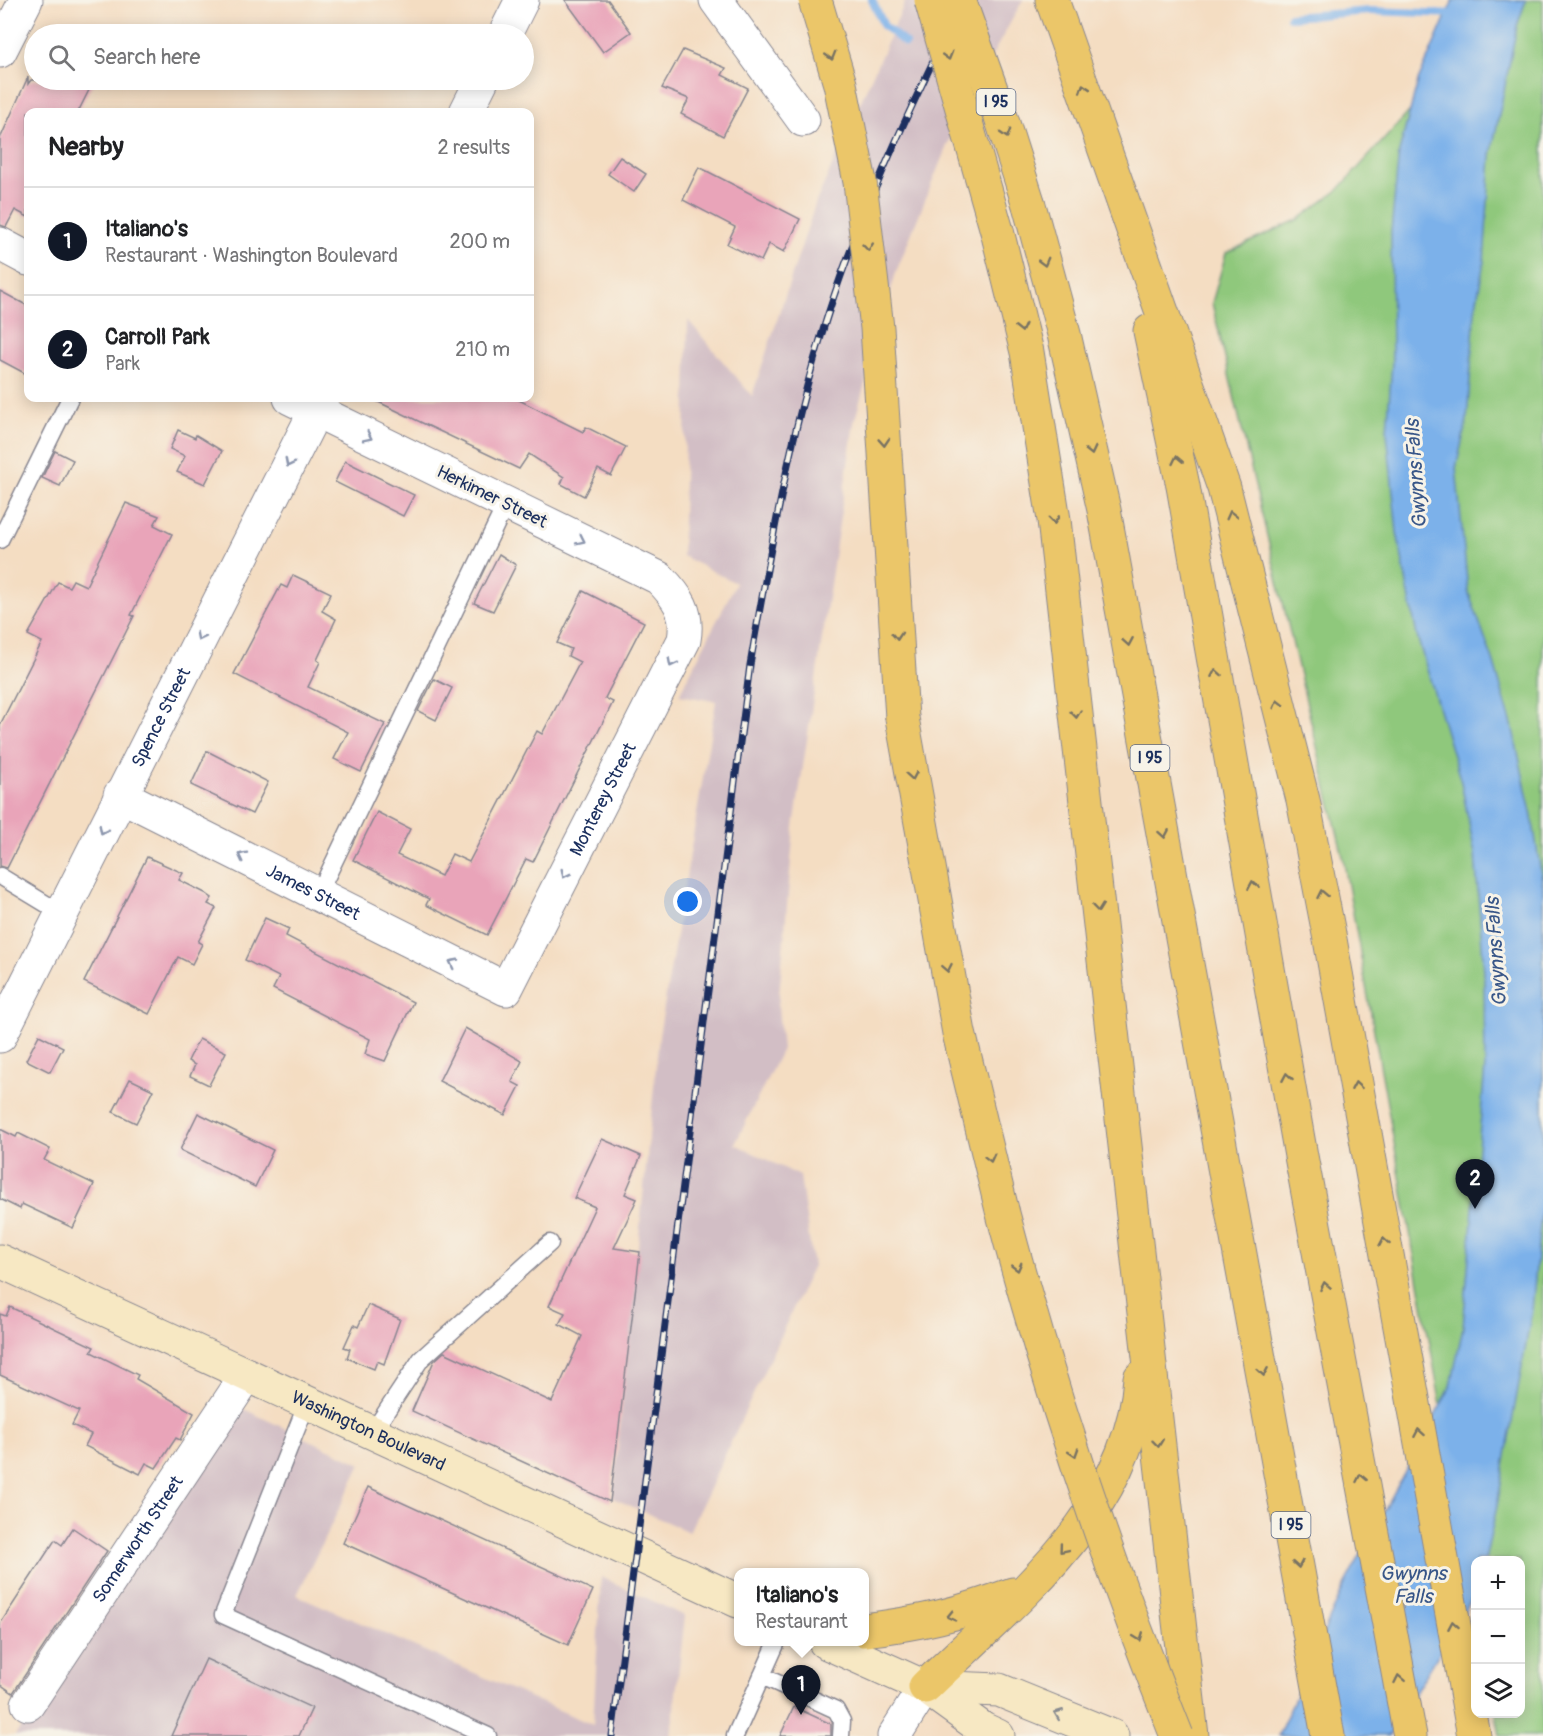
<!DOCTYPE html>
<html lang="en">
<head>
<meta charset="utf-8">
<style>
  body { margin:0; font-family:Pangolin,sans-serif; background:#f2f2f2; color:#202124 }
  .controls { position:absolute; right:18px; bottom:18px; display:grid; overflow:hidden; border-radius:12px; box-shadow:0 3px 15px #0003 }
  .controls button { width:54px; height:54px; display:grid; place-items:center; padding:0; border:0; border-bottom:2px solid #e0e0e0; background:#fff; color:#202124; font:30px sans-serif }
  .you { position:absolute; left:688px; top:902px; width:21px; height:21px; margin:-15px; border:4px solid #fff; border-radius:50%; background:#1a73e8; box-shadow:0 0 0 9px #1a73e833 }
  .badge { display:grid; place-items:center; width:39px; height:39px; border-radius:50%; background:#111827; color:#fff; font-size:20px; font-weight:700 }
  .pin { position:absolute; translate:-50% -50px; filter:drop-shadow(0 2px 3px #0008) }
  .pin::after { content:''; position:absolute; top:32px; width:21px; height:18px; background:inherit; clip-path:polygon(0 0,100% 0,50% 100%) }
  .popup { position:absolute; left:734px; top:1568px; width:135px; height:78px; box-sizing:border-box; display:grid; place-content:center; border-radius:12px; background:#fff; filter:drop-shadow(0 2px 4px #0005); font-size:20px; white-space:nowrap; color:#757577 }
  .popup b { font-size:22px; color:#202124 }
  .popup::after { content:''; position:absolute; left:50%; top:100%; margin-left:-12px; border:12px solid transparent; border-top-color:#fff }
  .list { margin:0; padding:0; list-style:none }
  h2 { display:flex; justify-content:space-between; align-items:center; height:78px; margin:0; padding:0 24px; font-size:26px }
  h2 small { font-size:20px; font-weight:400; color:#757577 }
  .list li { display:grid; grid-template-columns:39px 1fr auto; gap:18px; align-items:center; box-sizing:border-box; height:108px; padding:0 24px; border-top:2px solid #e0e0e0 }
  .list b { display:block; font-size:22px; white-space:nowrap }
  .list p { margin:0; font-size:20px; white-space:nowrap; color:#757577 }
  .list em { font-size:20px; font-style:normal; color:#757577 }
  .icon { flex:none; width:33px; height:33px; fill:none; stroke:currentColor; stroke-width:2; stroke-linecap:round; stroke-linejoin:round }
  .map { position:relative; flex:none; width:1543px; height:1736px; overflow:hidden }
  .search { position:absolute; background:#fff; box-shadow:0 3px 15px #0003; left:24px; top:24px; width:510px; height:66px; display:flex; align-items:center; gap:15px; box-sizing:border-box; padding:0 21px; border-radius:33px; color:#757577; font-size:22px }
  .panel { position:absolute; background:#fff; box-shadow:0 3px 15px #0003; left:24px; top:108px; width:510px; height:294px; border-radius:12px }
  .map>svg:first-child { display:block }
</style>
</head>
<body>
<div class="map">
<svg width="1543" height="1736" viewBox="0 0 1543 1736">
  <rect width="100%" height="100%" fill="#f7f3e8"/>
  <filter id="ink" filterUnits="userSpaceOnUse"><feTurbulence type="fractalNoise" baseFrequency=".0167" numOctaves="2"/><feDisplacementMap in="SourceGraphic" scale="12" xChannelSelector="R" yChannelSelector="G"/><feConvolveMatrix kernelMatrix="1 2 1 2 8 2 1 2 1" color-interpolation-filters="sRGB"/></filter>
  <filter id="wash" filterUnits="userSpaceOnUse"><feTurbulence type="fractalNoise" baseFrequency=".008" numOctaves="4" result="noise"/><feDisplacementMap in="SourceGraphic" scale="24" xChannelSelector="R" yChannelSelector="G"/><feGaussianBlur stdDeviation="1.35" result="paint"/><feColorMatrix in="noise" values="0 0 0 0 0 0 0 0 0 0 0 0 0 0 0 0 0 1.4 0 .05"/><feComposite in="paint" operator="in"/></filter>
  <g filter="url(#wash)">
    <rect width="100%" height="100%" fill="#f4ddc2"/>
    <g fill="#d2bec5">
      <path d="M906 0H1023L961 111 896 272 854 423 794 827 778 1007 782 1049 735 1144 800 1176 813 1266 689 1532 613 1498 659 1036 716 701 679 695 736 583 682 556 688 320 752 396 816 202Z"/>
      <path d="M235 1405 361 1464 297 1595 593 1725 601 1577 685 1616 671 1736H15Z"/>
    </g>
    <path fill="#8fc87b" stroke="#557c6c" stroke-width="1.5" d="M1469 0H1543V1736H1500L1496 1714H1520V1560H1476L1475 1597 1343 857 1212 303 1226 253 1299 219 1339 189 1458 58Z"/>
    <path fill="#7bb1ea" stroke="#4b70a4" stroke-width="1.5" d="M1453 0H1526L1517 26 1491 155 1484 262 1475 311 1467 420 1456 468 1468 591 1493 660 1512 725 1532 817 1543 886V1193L1532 1310 1497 1506 1485 1560H1476L1475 1594 1389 1736H1278L1344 1586 1451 1386 1463 1327 1485 1067 1484 971 1475 854 1461 782 1417 636 1397 532 1387 432 1392 362 1391 232 1399 152 1418 81Z"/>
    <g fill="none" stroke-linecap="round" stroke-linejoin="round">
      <g stroke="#7bb1ea" stroke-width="8">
        <path d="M872 0 884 26 905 43"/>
        <path d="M1290 17 1370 11 1457 14"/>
      </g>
    </g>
    <g id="blocks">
      <g fill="#e9a4b9">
        <path d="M565 0H608L631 32 603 52Z"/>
        <path d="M683 50 726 68 722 75 748 88 723 136 681 114 689 99 662 88Z"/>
        <path d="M28 77V84L31 80H94L78 112H28V217L15 210 6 227 0 225V139Z"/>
        <path d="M620 157 646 174 634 192 608 174Z"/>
        <path d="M699 167 800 219 784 252 769 244 761 261 727 244 735 227 683 200Z"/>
        <path d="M0 291 28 306V375L0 360Z"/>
        <path d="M370 398H515L583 432 586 427 626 447 611 476 598 469 584 496 561 484 564 477 529 454 519 469Z"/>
        <path d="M178 430 195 438 196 435 222 451 205 484 177 472 185 456 170 449Z"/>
        <path d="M55 451 73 460 60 486 42 478Z"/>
        <path d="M345 461 414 495 403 516 335 482Z"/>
        <path d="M126 503 159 516 154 525 172 534 131 615 134 616 7 868 0 866V725L42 642 28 635 58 582 69 587 73 580 86 586Z"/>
        <path d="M499 554 516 565 493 611 474 603Z"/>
        <path d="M293 575 331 593 322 611 336 619 317 660 320 662 308 687 385 724 361 772 334 759 348 732 234 674 281 585 287 588Z"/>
        <path d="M583 591 644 622 605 698 613 702 533 862 526 859 487 935 426 905 429 899 353 860 377 812 410 829 397 855 441 876 452 854 469 862 537 731 542 734 580 662 568 656 571 649 557 643Z"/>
        <path d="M434 679 452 688 436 720 418 711Z"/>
        <path d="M207 751 268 782 252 814 191 785Z"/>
        <path d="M147 857 183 873 179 880 205 893 212 898 208 904 216 908 198 942 202 944 192 964 178 957 149 1014 84 982Z"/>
        <path d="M265 918 289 929 286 936 413 1002 385 1061 365 1054 370 1039 273 989 279 977 245 960Z"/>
        <path d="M465 1028 522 1061 512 1082 520 1086 505 1115 439 1081Z"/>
        <path d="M39 1035 63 1047 50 1072 26 1060Z"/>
        <path d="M199 1039 226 1052 209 1085 190 1076 195 1065 188 1061Z"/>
        <path d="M130 1079 153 1090 136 1123 113 1112Z"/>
        <path d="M198 1113 273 1150 255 1187 180 1150Z"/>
        <path d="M0 1129 16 1137 18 1133 50 1149 44 1160 94 1184 73 1228 22 1204 20 1209 0 1199Z"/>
        <path d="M602 1139 641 1156 625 1194 637 1199 614 1248 640 1252 610 1502 412 1411 434 1361 444 1352 552 1402 582 1336 559 1324 565 1313 549 1306 595 1207 574 1198Z"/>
        <path d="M368 1305 400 1319 384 1364 377 1361 374 1369 347 1358 350 1349 344 1347 354 1325 358 1327Z"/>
        <path d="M10 1307 94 1347 91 1352 138 1375 136 1379 194 1413 180 1440 176 1438 156 1468 146 1463 140 1474 85 1446 91 1434 72 1425 79 1411 0 1375V1314L6 1316Z"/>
        <path d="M368 1487 593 1590 568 1645 343 1543Z"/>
        <path d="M73 1528 107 1551 13 1693 0 1684V1624L55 1540 62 1545Z"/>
        <path d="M206 1659 312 1708 299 1736H171Z"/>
        <path d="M794 1707 831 1724V1736H780Z"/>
      </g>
    </g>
  </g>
  <g filter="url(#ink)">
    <use href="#blocks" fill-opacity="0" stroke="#888690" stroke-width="1.5"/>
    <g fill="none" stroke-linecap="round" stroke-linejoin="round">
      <defs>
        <g id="service">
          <path d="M0 540 70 398"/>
          <path d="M0 876 61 913"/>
          <path d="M318 895 506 504"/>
          <path d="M307 1403 223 1615 488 1736"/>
          <path d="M372 1433 421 1359 550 1243"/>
          <path d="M762 1676 836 1710 842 1721 841 1736"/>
          <path d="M735 1736 777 1642"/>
        </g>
        <g id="minor">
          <path d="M716 0 803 120"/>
          <path d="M505 34 522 0"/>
          <path d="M0 51 26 0"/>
          <path d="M466 112 482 80"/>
          <path d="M0 244 28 259"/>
          <path id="s1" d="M120 795 506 989 684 640C689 612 678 597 659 578L290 398"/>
          <path id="s2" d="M0 1036 322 398"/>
          <path id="s3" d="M28 1704 247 1375"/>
        </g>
        <path id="tertiary" d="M894 1736 925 1687"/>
        <g id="secondary">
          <path id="s4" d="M0 1261 738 1601"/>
          <path d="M825 1642 925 1687 983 1729 998 1736"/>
          <path d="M925 1687 999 1690 1112 1736"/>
        </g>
        <g id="motorway">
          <path d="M1052 0 1224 488 1303 800 1329 934 1474 1736"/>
          <path d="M1029 205 1064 334 1104 510 1328 1736"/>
          <path d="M997 231 1027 352 1054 520 1192 1736"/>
          <path d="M1150 331 1183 486 1301 1156 1410 1736"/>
          <path d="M902 718 959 1033 1002 1210"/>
          <path d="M864 1630C921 1623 959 1614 1013 1594"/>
          <path d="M925 1687C1014 1600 1131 1512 1140 1378"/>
        </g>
      </defs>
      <use href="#service" stroke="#888690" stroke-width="19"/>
      <use href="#minor" stroke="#888690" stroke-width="35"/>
      <use href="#tertiary" stroke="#888690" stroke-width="35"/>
      <use href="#secondary" stroke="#888690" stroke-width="35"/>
      <use href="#motorway" stroke="#888690" stroke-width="35"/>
      <use href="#service" stroke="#fff" stroke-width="16"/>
      <use href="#minor" stroke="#fff" stroke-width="33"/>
      <use href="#tertiary" stroke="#fff" stroke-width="33"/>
      <use href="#secondary" stroke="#f7e8c3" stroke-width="33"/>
      <use href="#motorway" stroke="#ebc669" stroke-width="33"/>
      <defs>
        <path id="rail" d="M612 1736 750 665C773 533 796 400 842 273 876 180 919 89 963 0"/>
      </defs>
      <use href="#rail" stroke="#1b2f5e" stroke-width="7"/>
      <use href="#rail" stroke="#f7f3e8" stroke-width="4.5" stroke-dasharray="14" stroke-linecap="butt"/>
      <defs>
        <g id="motorway-bridge">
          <path d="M815 0 840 84 860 182 877 328 902 718"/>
          <path d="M931 0 997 231"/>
          <path d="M959 0 1001 117 1029 205"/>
          <path d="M1002 1210C1049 1389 1108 1564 1177 1736"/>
        </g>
      </defs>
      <use href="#motorway-bridge" stroke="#888690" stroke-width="35" stroke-linecap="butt"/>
      <use href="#motorway-bridge" stroke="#ebc669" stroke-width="33"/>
    </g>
    <defs><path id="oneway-chevron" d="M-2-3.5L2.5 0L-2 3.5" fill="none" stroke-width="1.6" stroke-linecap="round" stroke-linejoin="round" transform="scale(1.5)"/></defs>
    <g stroke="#797363">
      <use href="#oneway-chevron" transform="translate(831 56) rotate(74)"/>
      <use href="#oneway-chevron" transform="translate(948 56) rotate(74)"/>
      <use href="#oneway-chevron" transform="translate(1084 88) rotate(-109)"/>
      <use href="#oneway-chevron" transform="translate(1006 134) rotate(73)"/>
      <use href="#oneway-chevron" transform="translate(868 247) rotate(84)"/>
      <use href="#oneway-chevron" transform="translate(1044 262) rotate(75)"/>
      <use href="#oneway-chevron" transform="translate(1021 328) rotate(77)"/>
      <use href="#oneway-chevron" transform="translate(884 442) rotate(86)"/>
      <use href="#oneway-chevron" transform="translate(1091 451) rotate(77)"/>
      <use href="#oneway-chevron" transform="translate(1177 460) rotate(-102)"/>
      <use href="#oneway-chevron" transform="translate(1231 515) rotate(-104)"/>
      <use href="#oneway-chevron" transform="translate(1054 520) rotate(83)"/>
      <use href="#oneway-chevron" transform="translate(897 636) rotate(86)"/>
      <use href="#oneway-chevron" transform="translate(1128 642) rotate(80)"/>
      <use href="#oneway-chevron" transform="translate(1216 673) rotate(-100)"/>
      <use href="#oneway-chevron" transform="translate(1278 704) rotate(-104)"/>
      <use href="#oneway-chevron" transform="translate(1076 714) rotate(84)"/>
      <use href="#oneway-chevron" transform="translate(912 776) rotate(80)"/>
      <use href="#oneway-chevron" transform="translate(1164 834) rotate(80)"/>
      <use href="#oneway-chevron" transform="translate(1253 885) rotate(-100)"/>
      <use href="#oneway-chevron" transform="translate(1322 894) rotate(-101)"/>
      <use href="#oneway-chevron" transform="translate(1098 908) rotate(84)"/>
      <use href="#oneway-chevron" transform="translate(947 968) rotate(79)"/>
      <use href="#oneway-chevron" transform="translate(1287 1077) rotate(-100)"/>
      <use href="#oneway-chevron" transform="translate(1356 1086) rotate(-100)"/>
      <use href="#oneway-chevron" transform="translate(990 1158) rotate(76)"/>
      <use href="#oneway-chevron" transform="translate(1384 1242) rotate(-100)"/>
      <use href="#oneway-chevron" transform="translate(1017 1267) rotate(75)"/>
      <use href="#oneway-chevron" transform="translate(1325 1286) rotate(-101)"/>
      <use href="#oneway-chevron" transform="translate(1263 1372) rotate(80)"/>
      <use href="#oneway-chevron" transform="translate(1419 1433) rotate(-100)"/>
      <use href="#oneway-chevron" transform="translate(1158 1443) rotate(83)"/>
      <use href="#oneway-chevron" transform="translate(1074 1453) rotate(72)"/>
      <use href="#oneway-chevron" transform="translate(1361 1478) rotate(-101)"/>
      <use href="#oneway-chevron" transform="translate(1063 1549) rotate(130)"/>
      <use href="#oneway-chevron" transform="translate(1298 1564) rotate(80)"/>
      <use href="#oneway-chevron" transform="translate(951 1616) rotate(167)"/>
      <use href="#oneway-chevron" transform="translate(1453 1625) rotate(-100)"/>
      <use href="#oneway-chevron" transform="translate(1139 1637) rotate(69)"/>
      <use href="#oneway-chevron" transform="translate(1399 1679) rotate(-101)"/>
    </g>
    <g stroke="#8d97ae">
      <use href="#oneway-chevron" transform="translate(368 437) rotate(26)"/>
      <use href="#oneway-chevron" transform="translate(289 463) rotate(117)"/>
      <use href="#oneway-chevron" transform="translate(581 540) rotate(26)"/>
      <use href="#oneway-chevron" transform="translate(200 637) rotate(117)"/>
      <use href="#oneway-chevron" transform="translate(672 663) rotate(117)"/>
      <use href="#oneway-chevron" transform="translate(103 830) rotate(117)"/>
      <use href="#oneway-chevron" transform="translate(242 856) rotate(-153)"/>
      <use href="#oneway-chevron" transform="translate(565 874) rotate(117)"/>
      <use href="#oneway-chevron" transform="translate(453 963) rotate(-153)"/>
    </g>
    <use stroke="#898c90" href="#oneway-chevron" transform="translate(1058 1714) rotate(-158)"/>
  </g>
  <g text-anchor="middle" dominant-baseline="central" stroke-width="6" stroke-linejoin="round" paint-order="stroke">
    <g fill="#f7f3e8" stroke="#5d6a87" stroke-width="1.5">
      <rect x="976.5" y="89" width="39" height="26" rx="4.5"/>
      <rect x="1130.5" y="745" width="39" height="26" rx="4.5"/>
      <rect x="1271.5" y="1512" width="39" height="26" rx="4.5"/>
    </g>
    <g font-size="16" font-weight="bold" fill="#1b2f5e">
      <text x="996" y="102">I 95</text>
      <text x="1150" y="758">I 95</text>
      <text x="1291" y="1525">I 95</text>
    </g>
    <g font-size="18" fill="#1b2f5e" stroke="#f7f3e8">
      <text transform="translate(492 497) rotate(26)">Herkimer Street</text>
      <text stroke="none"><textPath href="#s2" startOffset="357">Spence Street</textPath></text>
      <text stroke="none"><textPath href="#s1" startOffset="645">Monterey Street</textPath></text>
      <text stroke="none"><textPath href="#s1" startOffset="216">James Street</textPath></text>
      <text stroke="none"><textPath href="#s4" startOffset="406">Washington Boulevard</textPath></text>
      <text stroke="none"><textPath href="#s3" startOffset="198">Somerworth Street</textPath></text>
    </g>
    <g font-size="20" font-style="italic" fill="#385688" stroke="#f7f3e8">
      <text transform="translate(1416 474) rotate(-94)">Gwynns Falls</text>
      <text transform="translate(1496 952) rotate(-94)">Gwynns Falls</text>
      <text x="1413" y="1573">Gwynns<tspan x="1413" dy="23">Falls</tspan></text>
    </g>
  </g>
</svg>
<div class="controls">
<button>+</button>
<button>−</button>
<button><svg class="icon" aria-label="layers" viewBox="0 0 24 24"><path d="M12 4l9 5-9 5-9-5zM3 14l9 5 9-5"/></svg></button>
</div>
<div class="you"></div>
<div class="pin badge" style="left:801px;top:1715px">1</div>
<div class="popup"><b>Italiano's</b>Restaurant</div>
<div class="pin badge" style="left:1475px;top:1209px">2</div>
<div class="search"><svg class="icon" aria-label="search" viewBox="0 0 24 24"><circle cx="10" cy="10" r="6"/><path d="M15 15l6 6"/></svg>Search here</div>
<section class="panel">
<h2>Nearby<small>2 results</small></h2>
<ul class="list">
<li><span class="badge">1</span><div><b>Italiano's</b><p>Restaurant · Washington Boulevard</p></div><em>200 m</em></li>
<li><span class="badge">2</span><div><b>Carroll Park</b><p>Park</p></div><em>210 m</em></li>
</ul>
</section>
</div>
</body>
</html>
